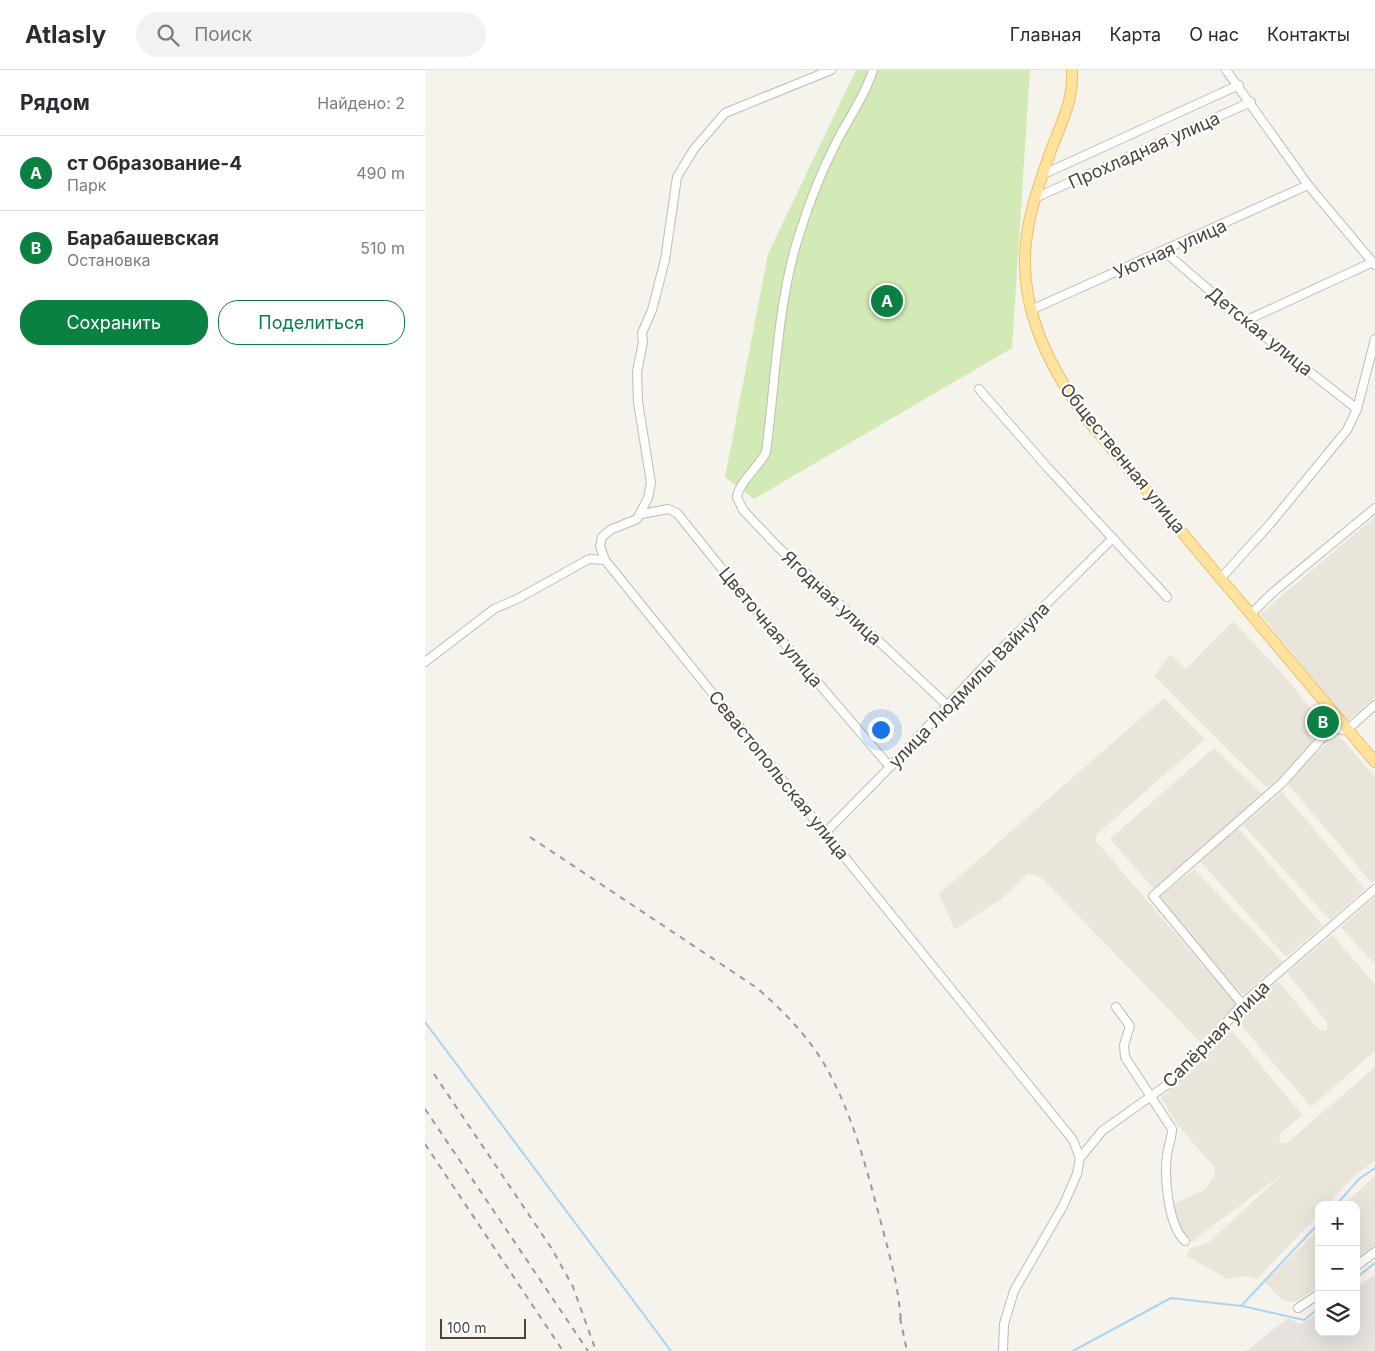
<!DOCTYPE html>
<html lang="ru">
<head>
<meta charset="utf-8">
<style>
  body { margin:0; font-family:Inter,sans-serif; background:#f2f2f3; color:#2b2b33 }
  .controls { position:absolute; right:15px; bottom:15px; display:grid; overflow:hidden; border-radius:10px; box-shadow:0 5px 20px #0002 }
  .controls button { width:45px; height:45px; display:grid; place-items:center; padding:0; border:0; border-bottom:1px solid #e1e1e2; background:#fff; color:#2b2b33; font:25px sans-serif }
  .scale { position:absolute; left:15px; bottom:12px; width:86px; box-sizing:border-box; padding-left:5px; border:2px solid #4b4439; border-top:0; font-size:14px; line-height:18px; white-space:nowrap; color:#4b4439; -webkit-text-stroke:4px #fff; paint-order:stroke }
  .you { position:absolute; left:455px; top:659px; width:18px; height:18px; margin:-12px; border:4px solid #fff; border-radius:50%; background:#1a73e8; box-shadow:0 0 0 8px #1a73e833 }
  .badge { display:grid; place-items:center; width:32px; height:32px; border-radius:50%; background:#0b8043; color:#fff; font-size:16px; font-weight:700 }
  .pin { position:absolute; translate:-50% -50%; border:2px solid #fff; box-shadow:0 1px 5px #0006 }
  .list { margin:0; padding:0; list-style:none }
  h2 { display:flex; justify-content:space-between; align-items:center; height:65px; margin:0; padding:0 20px; font-size:21px }
  h2 small { font-size:16px; font-weight:400; color:#7c7c81 }
  .list li { display:grid; grid-template-columns:32px 1fr auto; gap:15px; align-items:center; box-sizing:border-box; height:75px; padding:0 20px; border-top:1px solid #e1e1e2 }
  .list b { display:block; font-size:19px; white-space:nowrap }
  .list p { margin:0; font-size:16px; white-space:nowrap; color:#7c7c81 }
  .list em { font-size:16px; font-style:normal; color:#7c7c81 }
  .actions { display:flex; gap:10px; padding:15px 20px }
  .actions a { flex:1; padding:11px 0; border:1px solid #0b8043; border-radius:20px; text-align:center; font-size:18px; color:#0b8043 }
  .actions .main { background:#0b8043; color:#fff }
  .icon { flex:none; width:28px; height:28px; fill:none; stroke:currentColor; stroke-width:2; stroke-linecap:round; stroke-linejoin:round }
  .map { position:relative; flex:none; width:950px; height:1281px; overflow:hidden }
  header { display:flex; align-items:center; gap:30px; box-sizing:border-box; height:70px; padding:0 25px; background:#fff; border-bottom:1px solid #e1e1e2 }
  header strong { font-size:24px }
  nav { display:flex; gap:28px; margin-inline-start:auto; font-size:18px }
  .search { width:350px; height:45px; background:#f2f2f3; display:flex; align-items:center; gap:12px; box-sizing:border-box; padding:0 18px; border-radius:28px; color:#7c7c81; font-size:19px }
  main { display:flex }
  aside { flex:1; background:#fff }
  .map>svg:first-child { display:block }
</style>
</head>
<body>
<header>
<strong>Atlasly</strong>
<div class="search"><svg class="icon" aria-label="search" viewBox="0 0 24 24"><circle cx="10" cy="10" r="6"/><path d="M15 15l6 6"/></svg>Поиск</div>
<nav><a>Главная</a><a>Карта</a><a>О нас</a><a>Контакты</a></nav>
</header>
<main>
<aside>
<h2>Рядом<small>Найдено: 2</small></h2>
<ul class="list">
<li><span class="badge">A</span><div><b>ст Образование-4</b><p>Парк</p></div><em>490 m</em></li>
<li><span class="badge">B</span><div><b>Барабашевская</b><p>Остановка</p></div><em>510 m</em></li>
</ul>
<div class="actions"><a class="main">Сохранить</a><a>Поделиться</a></div>
</aside>
<div class="map">
<svg width="950" height="1281" viewBox="0 0 950 1281">
  <rect width="100%" height="100%" fill="#f6f3ec"/>
  <g fill="#eae5da">
    <path d="M950 447V627L923 651 835 544Z"/>
    <path d="M808 551 865 612 894 650 882 661 889 673 852 712 841 717 729 606 745 584 761 599Z"/>
    <path d="M739 628 780 669 672 764 670 770 811 934 776 973 616 807 603 803 579 827 530 859 514 824Z"/>
    <path d="M916 668 950 707V810L947 813 861 712 897 677Z"/>
    <path d="M789 678 837 724 730 820 685 769Z"/>
    <path d="M857 722 940 819 905 850 818 755Z"/>
    <path d="M813 758 898 856 861 887 775 791Z"/>
    <path d="M769 799 858 892 818 925 785 890 734 827Z"/>
    <path d="M950 827V895L916 857Z"/>
    <path d="M907 865 950 914V981L886 1037 809 947 853 911 894 960H902V952L862 903Z"/>
    <path d="M804 957 877 1045 854 1065 855 1072 861 1074 950 997V1091L930 1105 902 1135H894V1144L832 1209 823 1206 803 1209 762 1186 764 1179 783 1173 860 1102 766 1172 756 1165 746 1135 780 1120 790 1105V1098L752 1054 736 1028 781 987Z"/>
    <path d="M950 1106V1178L931 1191V1135H918Z"/>
    <path d="M894 1159V1216L871 1232 858 1231 840 1212Z"/>
  </g>
  <path fill="#e6e2dd" d="M950 1205V1281H821L863 1248 876 1254 894 1242V1262H931V1218Z"/>
  <path fill="#d2eab5" d="M431 0H605L587 278 329 429 300 407 343 184Z"/>
  <g fill="none" stroke-linecap="round" stroke-linejoin="round">
    <g stroke="#a9d4f2" stroke-width="2">
      <path d="M0 952 246 1281"/>
      <path d="M911 1135 934 1109 950 1098"/>
      <path d="M931 1208 950 1193"/>
      <path d="M817 1236 879 1250 894 1238"/>
      <path d="M648 1281 746 1228 816 1236 894 1153"/>
    </g>
    <defs>
      <g id="minor">
        <path d="M448 0C440 26 424 47 412 71 397 100 385 130 375 162 352 232 351 309 341 382 334 397 314 412 312 427L318 440 352 476 522 635"/>
        <path d="M801 0 883 115 950 195"/>
        <path d="M619 104 814 15"/>
        <path d="M612 127 826 32"/>
        <path d="M740 182 820 251 932 339"/>
        <path d="M606 240 883 115"/>
        <path d="M820 251 948 192"/>
        <path d="M554 319 622 397 742 527"/>
        <path d="M217 444 243 439 252 443 318 525 465 697"/>
        <path d="M180 490 175 476 177 467 185 460 212 449 223 428 226 413 213 332 212 302 218 272 217 263 227 240 240 190 252 107 269 79 300 43 406 0"/>
        <path d="M796 508 845 454 922 360 932 339 950 269"/>
        <path d="M827 543 846 524 950 438"/>
        <path d="M0 592 69 539 94 528 164 489 180 490 648 1070 655 1088"/>
        <path d="M401 762 465 697 565 590 688 468"/>
        <path d="M817 934 728 826 857 713 898 667 910 659 922 660 950 635"/>
        <path d="M691 937 705 956 699 975 700 987 747 1059C747 1068 743 1076 742 1085 739 1108 743 1155 760 1171"/>
        <path d="M931 1196 950 1182"/>
        <path d="M873 1238 894 1224"/>
        <path d="M578 1281 579 1254 589 1221 638 1136 652 1104 655 1088 677 1061 750 1009 776 983 817 934 950 819"/>
      </g>
      <path id="major" d="M647 0C649 32 635 55 625 83 616 109 606 137 602 164 591 235 624 298 665 353L950 692"/>
    </defs>
    <use href="#minor" stroke="#c2bbae" stroke-width="10"/>
    <use href="#major" stroke="#e6c16a" stroke-width="12"/>
    <use href="#minor" stroke="#fff" stroke-width="8"/>
    <use href="#major" stroke="#ffe39c" stroke-width="10"/>
    <g stroke="#9a9a9a" stroke-width="2" stroke-dasharray="6 6" stroke-linecap="butt">
      <path d="M105 767 332 918C357 940 380 963 398 992 426 1039 441 1096 455 1149 464 1183 474 1217 476 1253"/>
      <path d="M9 1004 127 1179 148 1217 171 1281"/>
      <path d="M0 1039 163 1281"/>
      <path d="M0 1074 138 1281"/>
      <path d="M475 1248 482 1281"/>
    </g>
  </g>
  <g text-anchor="middle" dominant-baseline="central" stroke-width="4.5" stroke-linejoin="round" paint-order="stroke">
    <g font-size="18" fill="#4b4439" stroke="#fff">
      <text transform="translate(719 80) rotate(-24)">Прохладная улица</text>
      <text transform="translate(745 179) rotate(-24)">Уютная улица</text>
      <text transform="translate(835 261) rotate(39)">Детская улица</text>
      <text transform="translate(698 388) rotate(51)">Общественная улица</text>
      <text transform="translate(407 528) rotate(43)">Ягодная улица</text>
      <text transform="translate(346 557) rotate(50)">Цветочная улица</text>
      <text transform="translate(544 615) rotate(-46)">улица Людмилы Вайнула</text>
      <text transform="translate(354 705) rotate(51)">Севастопольская улица</text>
      <text transform="translate(791 964) rotate(-45)">Сапёрная улица</text>
    </g>
  </g>
</svg>
<div class="controls">
<button>+</button>
<button>−</button>
<button><svg class="icon" aria-label="layers" viewBox="0 0 24 24"><path d="M12 4l9 5-9 5-9-5zM3 14l9 5 9-5"/></svg></button>
</div>
<div class="scale">100 m</div>
<div class="you"></div>
<div class="pin badge" style="left:462px;top:231px">A</div>
<div class="pin badge" style="left:898px;top:652px">B</div>
</div>
</main>
</body>
</html>
